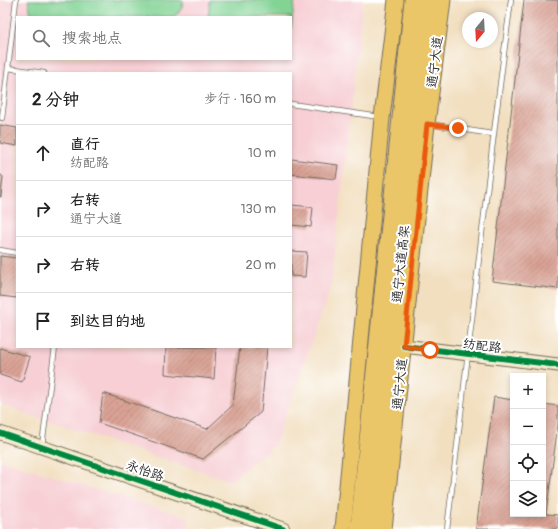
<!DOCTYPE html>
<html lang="zh">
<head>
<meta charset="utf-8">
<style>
  body { margin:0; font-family:Pangolin,"LXGW WenKai TC",sans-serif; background:#f2f2f2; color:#222 }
  .controls { position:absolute; right:12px; bottom:12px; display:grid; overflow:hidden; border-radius:0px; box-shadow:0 2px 6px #0003 }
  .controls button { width:36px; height:36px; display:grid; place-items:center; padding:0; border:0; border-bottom:1px solid #e0e0e0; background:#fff; color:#222; font:20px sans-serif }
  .compass { position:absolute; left:462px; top:12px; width:36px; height:36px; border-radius:50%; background:#fff; box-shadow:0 2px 6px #0003; rotate:198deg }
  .stop { position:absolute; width:12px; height:12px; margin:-9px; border:3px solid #ea580c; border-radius:50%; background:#fff }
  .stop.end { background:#ea580c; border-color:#fff; box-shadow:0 1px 4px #0008 }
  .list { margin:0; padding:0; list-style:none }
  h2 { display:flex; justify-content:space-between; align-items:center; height:52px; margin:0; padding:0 16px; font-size:17px }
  h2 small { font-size:13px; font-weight:400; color:#767676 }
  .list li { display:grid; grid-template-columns:26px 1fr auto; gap:12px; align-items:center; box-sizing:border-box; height:56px; padding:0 16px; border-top:1px solid #e0e0e0 }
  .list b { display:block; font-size:15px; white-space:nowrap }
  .list p { margin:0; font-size:13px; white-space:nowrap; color:#767676 }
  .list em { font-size:13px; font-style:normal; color:#767676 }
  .icon { flex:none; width:22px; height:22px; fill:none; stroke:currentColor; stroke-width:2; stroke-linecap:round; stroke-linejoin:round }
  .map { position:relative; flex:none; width:558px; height:529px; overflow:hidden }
  .search { position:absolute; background:#fff; box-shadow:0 2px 6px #0003; left:16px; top:16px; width:276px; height:44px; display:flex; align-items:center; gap:10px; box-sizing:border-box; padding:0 14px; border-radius:0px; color:#767676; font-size:15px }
  .panel { position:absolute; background:#fff; box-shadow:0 2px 6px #0003; left:16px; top:72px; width:276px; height:276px; border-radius:0px }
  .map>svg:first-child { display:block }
</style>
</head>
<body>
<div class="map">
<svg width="558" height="529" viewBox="0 0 558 529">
  <defs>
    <pattern id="building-hatch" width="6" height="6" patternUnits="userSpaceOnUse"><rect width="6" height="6" fill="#daa395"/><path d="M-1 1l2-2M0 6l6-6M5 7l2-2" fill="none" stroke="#b1857a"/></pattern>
  </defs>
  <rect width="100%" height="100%" fill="#fff"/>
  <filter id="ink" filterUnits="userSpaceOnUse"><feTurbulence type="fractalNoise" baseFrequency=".025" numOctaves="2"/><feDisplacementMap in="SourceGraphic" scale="8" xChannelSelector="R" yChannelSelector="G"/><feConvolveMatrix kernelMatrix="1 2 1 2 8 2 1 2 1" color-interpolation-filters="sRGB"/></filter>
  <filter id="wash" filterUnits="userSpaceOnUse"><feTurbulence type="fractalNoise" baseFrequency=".012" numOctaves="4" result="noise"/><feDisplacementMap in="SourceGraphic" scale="16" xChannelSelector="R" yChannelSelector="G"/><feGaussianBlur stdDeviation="0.9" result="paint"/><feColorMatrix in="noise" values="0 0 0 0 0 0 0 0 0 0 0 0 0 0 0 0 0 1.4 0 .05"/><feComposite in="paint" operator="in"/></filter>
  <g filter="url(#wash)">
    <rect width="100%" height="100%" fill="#f2dfc0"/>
    <g fill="#f7cfd4" fill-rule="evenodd">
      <path d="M0 0H363L331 287 275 445 230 481 0 405ZM17 17H291V59H17ZM17 73H291V347H17Z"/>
      <path d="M0 460 188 517 190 529H0Z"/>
    </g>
    <g fill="#82d394" stroke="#567f60">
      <path d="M28 0H183L182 8 174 17H33L31 14Z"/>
      <path d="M210 0H295L291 29V17H208Z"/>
    </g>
    <g id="blocks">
      <g fill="url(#building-hatch)">
        <path d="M524 0H558V289L492 281Z"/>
        <path d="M0 125 17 128V146L0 143Z"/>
        <path d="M291 159 338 165 336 179 291 174Z"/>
        <path d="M0 174 3 177 1 197H0Z"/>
        <path d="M291 205 313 207 311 227 291 225Z"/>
        <path d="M291 251 307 252 305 277 291 276Z"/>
        <path d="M0 256 17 258V298L0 296Z"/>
        <path d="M166 347H216L214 379 165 374Z"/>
        <path d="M240 347H267L261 412 203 459 99 423 103 393 207 429 233 405Z"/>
        <path d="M0 348 30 357 22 382 0 375Z"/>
        <path d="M494 397 513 400V514H543V404L558 406V424L546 514 558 515V529H476Z"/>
      </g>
    </g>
  </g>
  <g filter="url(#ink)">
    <use href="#blocks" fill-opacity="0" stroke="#716a5f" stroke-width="1"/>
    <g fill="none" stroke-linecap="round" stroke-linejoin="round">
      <defs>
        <g id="lane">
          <path d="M8 68 44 73"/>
          <path d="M291 104 380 117"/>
          <path d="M2 118 16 0"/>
          <path d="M429 124 492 134"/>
          <path d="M0 250 17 253"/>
          <path d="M42 446 55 347"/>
          <path d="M447 529C469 353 487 176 511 0"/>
        </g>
        <g id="secondary">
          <path d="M404 346 558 365"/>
          <path d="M0 433 283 529"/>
        </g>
        <g id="primary">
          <path d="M343 529 382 118 396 0"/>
          <path d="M384 529 427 124 443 0"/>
        </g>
        <g id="highway">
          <path d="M359 529 413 0"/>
          <path d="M374 529 428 0"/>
        </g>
      </defs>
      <use href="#lane" stroke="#716a5f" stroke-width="6"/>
      <use href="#secondary" stroke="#716a5f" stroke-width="15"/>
      <use href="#primary" stroke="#716a5f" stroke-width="17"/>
      <use href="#highway" stroke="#716a5f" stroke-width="19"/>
      <use href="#lane" stroke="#fff" stroke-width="4.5"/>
      <use href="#secondary" stroke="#f7e8c3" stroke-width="13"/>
      <use href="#primary" stroke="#ebc669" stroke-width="15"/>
      <use href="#highway" stroke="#ebc669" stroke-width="17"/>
      <defs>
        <g id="cycleway">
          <path d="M404 346 558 365"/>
          <path d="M0 433 283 529"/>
        </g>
      </defs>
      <use href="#cycleway" stroke="#fff" stroke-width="8"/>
      <use href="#cycleway" stroke="#00873e" stroke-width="6"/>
    </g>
  </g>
  <g fill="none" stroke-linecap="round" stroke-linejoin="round" filter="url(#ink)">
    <path stroke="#ea580c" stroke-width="5" d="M430 350 404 346 427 124 458 128"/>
  </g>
  <g text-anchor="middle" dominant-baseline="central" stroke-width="4" stroke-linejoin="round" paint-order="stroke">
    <g font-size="13" fill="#2b2b2b" stroke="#fff">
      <text transform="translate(435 62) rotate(-83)">通宁大道</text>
      <text transform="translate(401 264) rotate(-84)">通宁大道高架</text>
      <text transform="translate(482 346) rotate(7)">纺配路</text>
      <text transform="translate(400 384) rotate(-84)">通宁大道</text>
      <text transform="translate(145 471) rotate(19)">永怡路</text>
    </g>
  </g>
</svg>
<div class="controls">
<button>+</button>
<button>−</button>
<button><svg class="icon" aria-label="locate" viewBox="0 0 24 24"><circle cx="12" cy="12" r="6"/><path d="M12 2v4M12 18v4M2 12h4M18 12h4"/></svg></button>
<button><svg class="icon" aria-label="layers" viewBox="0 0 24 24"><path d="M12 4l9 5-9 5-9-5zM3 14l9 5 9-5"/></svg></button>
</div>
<svg class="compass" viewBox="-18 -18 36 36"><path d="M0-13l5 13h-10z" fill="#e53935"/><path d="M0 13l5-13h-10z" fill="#767676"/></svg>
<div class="stop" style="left:430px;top:350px"></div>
<div class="stop end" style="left:458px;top:128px"></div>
<div class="search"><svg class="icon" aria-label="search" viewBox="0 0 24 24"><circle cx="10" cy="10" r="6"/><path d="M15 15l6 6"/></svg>搜索地点</div>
<section class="panel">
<h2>2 分钟<small>步行 · 160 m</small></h2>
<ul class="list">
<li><svg class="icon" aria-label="ahead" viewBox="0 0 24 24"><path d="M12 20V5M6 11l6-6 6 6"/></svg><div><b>直行</b><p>纺配路</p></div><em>10 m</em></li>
<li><svg class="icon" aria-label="right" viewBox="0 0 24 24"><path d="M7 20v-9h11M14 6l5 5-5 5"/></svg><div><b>右转</b><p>通宁大道</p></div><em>130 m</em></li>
<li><svg class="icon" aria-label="right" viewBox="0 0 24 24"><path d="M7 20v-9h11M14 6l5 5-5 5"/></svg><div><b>右转</b></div><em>20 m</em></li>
<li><svg class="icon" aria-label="arrive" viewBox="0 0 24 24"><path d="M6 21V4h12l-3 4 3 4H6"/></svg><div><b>到达目的地</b></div></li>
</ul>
</section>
</div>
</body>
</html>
